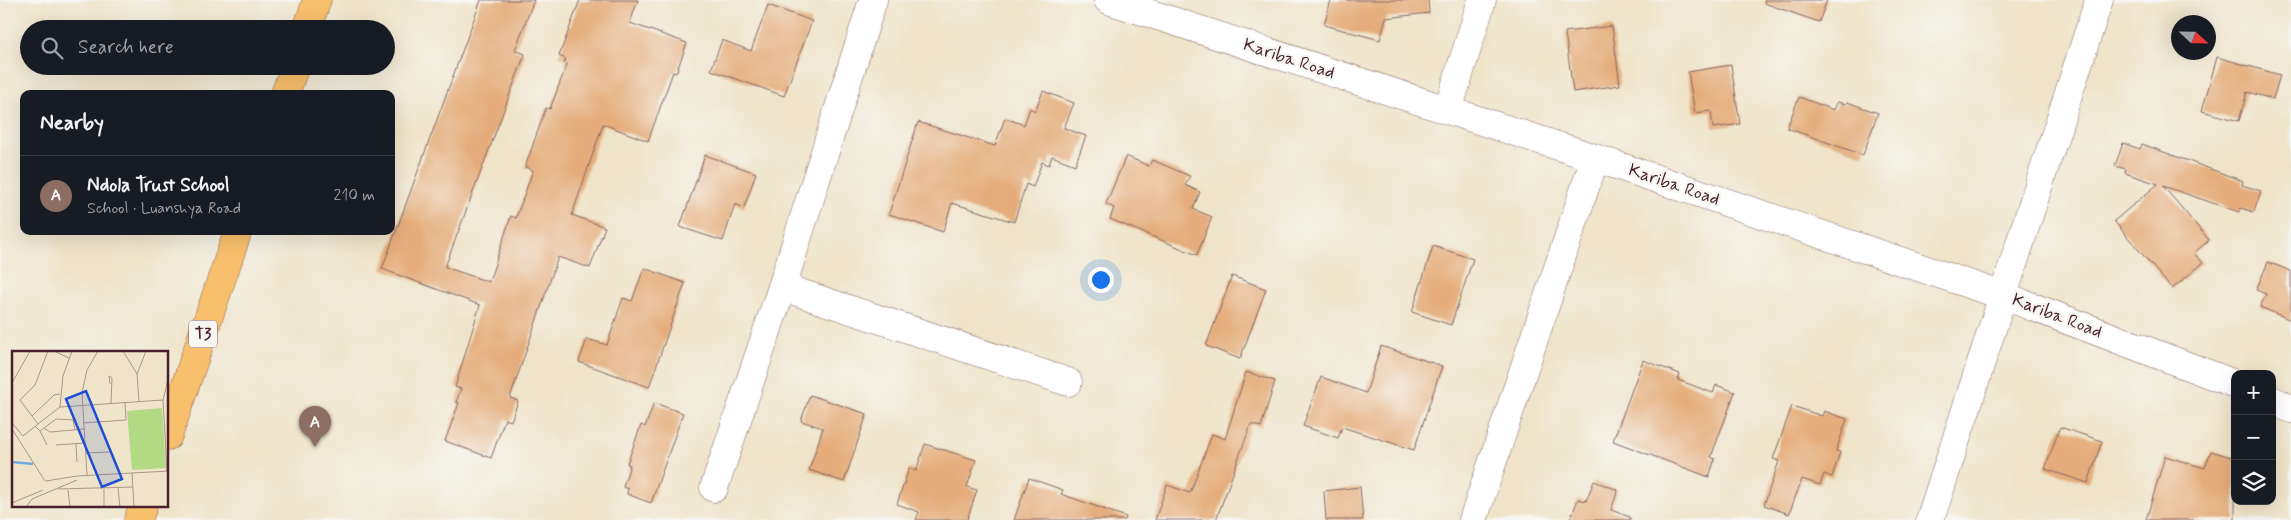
<!DOCTYPE html>
<html lang="en">
<head>
<meta charset="utf-8">
<style>
  body { margin:0; font-family:Mynerve,sans-serif; background:#242831; color:#f1f3f6 }
  .controls { position:absolute; right:15px; bottom:15px; display:grid; overflow:hidden; border-radius:10px; box-shadow:0 5px 20px #0002 }
  .controls button { width:45px; height:45px; display:grid; place-items:center; padding:0; border:0; border-bottom:1px solid #363941; background:#171b24; color:#f1f3f6; font:25px sans-serif }
  .compass { position:absolute; left:2171px; top:15px; width:45px; height:45px; border-radius:50%; background:#171b24; box-shadow:0 5px 20px #0002; rotate:112deg }
  .you { position:absolute; left:1100px; top:279px; width:18px; height:18px; margin:-12px; border:4px solid #fff; border-radius:50%; background:#1a73e8; box-shadow:0 0 0 8px #1a73e833 }
  .badge { display:grid; place-items:center; width:32px; height:32px; border-radius:50%; background:#d690ce; color:#fff; font-size:16px; font-weight:700 }
  .pin { position:absolute; translate:-50% -41px; filter:drop-shadow(0 1px 2px #0008) }
  .pin::after { content:''; position:absolute; top:26px; width:18px; height:15px; background:inherit; clip-path:polygon(0 0,100% 0,50% 100%) }
  .list { margin:0; padding:0; list-style:none }
  h2 { display:flex; justify-content:space-between; align-items:center; height:65px; margin:0; padding:0 20px; font-size:21px }
  h2 small { font-size:16px; font-weight:400; color:#9ea1a6 }
  .list li { display:grid; grid-template-columns:32px 1fr auto; gap:15px; align-items:center; box-sizing:border-box; height:80px; padding:0 20px; border-top:1px solid #363941 }
  .list b { display:block; font-size:19px; white-space:nowrap }
  .list p { margin:0; font-size:16px; white-space:nowrap; color:#9ea1a6 }
  .list em { font-size:16px; font-style:normal; color:#9ea1a6 }
  .icon { flex:none; width:28px; height:28px; fill:none; stroke:currentColor; stroke-width:2; stroke-linecap:round; stroke-linejoin:round }
  .map { position:relative; flex:none; width:2291px; height:520px; overflow:hidden }
  .search { position:absolute; background:#171b24; box-shadow:0 5px 20px #0002; left:20px; top:20px; width:375px; height:55px; display:flex; align-items:center; gap:12px; box-sizing:border-box; padding:0 18px; border-radius:28px; color:#9ea1a6; font-size:19px }
  .panel { position:absolute; background:#171b24; box-shadow:0 5px 20px #0002; left:20px; top:90px; width:375px; height:145px; border-radius:10px }
  .map>svg:first-child { display:block }
</style>
</head>
<body>
<div class="map">
<svg width="2291" height="520" viewBox="0 0 2291 520">
  <rect width="100%" height="100%" fill="#f6f6f2"/>
  <filter id="ink" filterUnits="userSpaceOnUse"><feTurbulence type="fractalNoise" baseFrequency=".02" numOctaves="2"/><feDisplacementMap in="SourceGraphic" scale="10" xChannelSelector="R" yChannelSelector="G"/><feConvolveMatrix kernelMatrix="1 2 1 2 8 2 1 2 1" color-interpolation-filters="sRGB"/></filter>
  <filter id="wash" filterUnits="userSpaceOnUse"><feTurbulence type="fractalNoise" baseFrequency=".0096" numOctaves="4" result="noise"/><feDisplacementMap in="SourceGraphic" scale="20" xChannelSelector="R" yChannelSelector="G"/><feGaussianBlur stdDeviation="1.12" result="paint"/><feColorMatrix in="noise" values="0 0 0 0 0 0 0 0 0 0 0 0 0 0 0 0 0 1.4 0 .05"/><feComposite in="paint" operator="in"/></filter>
  <g filter="url(#wash)">
    <rect width="100%" height="100%" fill="#efe4c9"/>
    <g id="blocks">
      <g fill="#e5ad7b">
        <path d="M481 0H534L515 50 525 54 445 267 489 282 511 216 516 218 533 170 525 167 546 108 550 109 567 64 564 63 566 59 559 56 580 0H638L630 23 687 43 676 73 673 72 648 141 603 124 572 215 605 227 590 268 558 257 510 398 518 401 511 421 505 419 491 458 445 441 459 403 456 402 461 389 455 387 480 305 382 269Z"/>
        <path d="M1331 0H1428L1429 13 1386 18 1380 40 1324 25Z"/>
        <path d="M1765 0H1827L1819 22 1764 3Z"/>
        <path d="M768 5 812 21 784 96 711 70 722 40 751 51Z"/>
        <path d="M1612 26 1620 85 1573 92 1565 32Z"/>
        <path d="M2217 57 2280 75 2273 99 2247 92 2239 121 2202 111Z"/>
        <path d="M1731 65 1740 124 1713 128 1711 111 1695 113 1688 72Z"/>
        <path d="M1043 91 1074 103 1064 128 1086 136 1075 165 1052 156 1049 165 1042 162 1033 187 1026 184 1014 222 952 203 943 232 889 214 918 122 995 146 1005 118 1024 125 1030 108 1035 111Z"/>
        <path d="M1799 97 1834 110 1837 102 1846 104 1847 102 1878 113 1863 155 1787 128Z"/>
        <path d="M2123 143 2140 149 2142 144 2243 181 2242 185 2261 191 2254 212 2241 208 2239 212 2163 186 2209 240 2194 253 2203 263 2172 289 2114 221 2158 184 2125 173 2126 169 2115 166Z"/>
        <path d="M705 155 756 173 744 208 735 204 723 241 680 227Z"/>
        <path d="M1126 156 1149 166 1152 160 1190 176 1185 185 1200 192 1193 209 1212 217 1197 255 1110 219 1114 208 1106 204Z"/>
        <path d="M1433 246 1473 259 1451 325 1412 312Z"/>
        <path d="M2268 262 2291 271V320L2260 307 2266 294 2256 290Z"/>
        <path d="M644 268 685 283 649 387 579 362 587 339 607 345 623 298 632 301Z"/>
        <path d="M1232 276 1266 289 1240 359 1206 346Z"/>
        <path d="M1381 346 1442 366 1414 450 1342 427 1338 438 1303 426 1321 377 1366 393Z"/>
        <path d="M1643 360 1680 374 1678 380 1713 393 1716 385 1735 392 1711 457 1715 459 1709 477 1613 441Z"/>
        <path d="M1246 372 1275 381 1261 427 1251 424 1216 520H1155L1167 485 1190 493 1212 434 1225 439Z"/>
        <path d="M810 395 867 414 844 482 809 470 823 428 801 421Z"/>
        <path d="M654 403 683 413 651 503 627 494 628 489 623 487 630 465 627 464 641 425 645 427Z"/>
        <path d="M1792 406 1822 416 1824 411 1847 419 1836 451 1840 452 1832 477 1824 474 1820 485 1802 479 1789 514 1764 505 1779 461 1773 459Z"/>
        <path d="M2060 427 2102 441 2088 483 2045 469Z"/>
        <path d="M925 444 976 460 967 487 977 490 967 520H916L919 512 897 504 909 468 916 471Z"/>
        <path d="M2211 451 2235 458V520H2146L2165 456 2205 468Z"/>
        <path d="M1029 478 1063 490 1061 494 1126 517 1125 520H1014Z"/>
        <path d="M1594 481 1618 490 1611 510 1630 517V520H1570L1578 499 1586 501Z"/>
        <path d="M1360 487 1363 520H1326L1324 491Z"/>
      </g>
    </g>
  </g>
  <g filter="url(#ink)">
    <use href="#blocks" fill-opacity="0" stroke="#846462" stroke-width="1"/>
    <g fill="none" stroke-linecap="round" stroke-linejoin="round">
      <defs>
        <g id="street">
          <path d="M1108 0 1595 158 2004 296 2235 384"/>
          <path d="M1448 110 1482 0"/>
          <path d="M782 287 1068 382"/>
          <path d="M2272 400 2291 409"/>
          <path d="M714 488 782 287 873 0"/>
          <path d="M1473 520 1595 158"/>
          <path d="M1930 520 2099 0"/>
        </g>
        <g id="highway">
          <path d="M307 29 317 0"/>
          <path d="M285 94 295 66"/>
          <path d="M168 436 238 231"/>
          <path d="M138 520 143 506"/>
        </g>
      </defs>
      <use href="#street" stroke="#846462" stroke-width="29"/>
      <use href="#highway" stroke="#846462" stroke-width="29"/>
      <use href="#street" stroke="#fff" stroke-width="28"/>
      <use href="#highway" stroke="#f8bf6c" stroke-width="28"/>
    </g>
  </g>
  <g text-anchor="middle" dominant-baseline="central" stroke-width="5" stroke-linejoin="round" paint-order="stroke">
    <rect fill="#f6f6f2" stroke="#7e6067" stroke-width="1" x="189" y="320.5" width="28" height="27" rx="4"/>
    <g font-size="16" font-weight="bold" fill="#4a1f2b">
      <text x="203" y="334">T3</text>
    </g>
    <g font-size="18" fill="#4a1f2b" stroke="#f6f6f2">
      <text transform="translate(1289 59) rotate(18)">Kariba Road</text>
      <text transform="translate(1674 185) rotate(19)">Kariba Road</text>
      <text transform="translate(2057 316) rotate(21)">Kariba Road</text>
    </g>
  </g>
  <g transform="translate(12 351)">
    <rect width="156" height="156" fill="#efe4c9"/>
    <path d="M150 57 154 117 120 119 115 60Z" fill="#b2d983"/>
    <path fill="none" stroke="#77aae3" stroke-width="2.5" d="M0 111 21 113"/>
    <path fill="none" stroke="#ad958a" stroke-width="1" d="M42 0 57 7M111 0 125 23 127 50M125 23 134 0M0 32 18 0M98 33 97 25 100 27 99 52M48 56 151 49M20 65 42 44 48 43M0 72 11 85 26 73 8 49 23 34 36 0M71 72 114 69 113 51M26 73 48 56 51 25 60 0M23 75 28 80 44 68 61 69 63 79M32 77 38 81 72 78M0 78 33 130M28 80 35 94M64 93 65 111M44 94 73 92M73 102 97 101M155 120 151 49 157 24M120 122 122 156M75 124 70 42 75 19 86 0M34 130 65 125 157 120M106 137 108 156M46 138 121 136M56 139 58 156M0 152 31 139M14 156 20 148 65 129M92 156V138"/>
    <path fill="#1d4ed8" fill-opacity="0.15" stroke="#1d4ed8" stroke-width="2.5" d="M74 40 110 128 90 136 54 48Z"/>
    <rect width="156" height="156" fill="none" stroke="#4a1f2b" stroke-width="2.5"/>
  </g>
</svg>
<div class="controls">
<button>+</button>
<button>−</button>
<button><svg class="icon" aria-label="layers" viewBox="0 0 24 24"><path d="M12 4l9 5-9 5-9-5zM3 14l9 5 9-5"/></svg></button>
</div>
<svg class="compass" viewBox="-18 -18 36 36"><path d="M0-13l5 13h-10z" fill="#e53935"/><path d="M0 13l5-13h-10z" fill="#9ea1a6"/></svg>
<div class="you"></div>
<div class="pin badge" style="left:315px;top:447px;background:#8d6e63">A</div>
<div class="search"><svg class="icon" aria-label="search" viewBox="0 0 24 24"><circle cx="10" cy="10" r="6"/><path d="M15 15l6 6"/></svg>Search here</div>
<section class="panel">
<h2>Nearby<small></small></h2>
<ul class="list">
<li><span class="badge" style="background:#8d6e63">A</span><div><b>Ndola Trust School</b><p>School · Luanshya Road</p></div><em>210 m</em></li>
</ul>
</section>
</div>
</body>
</html>
